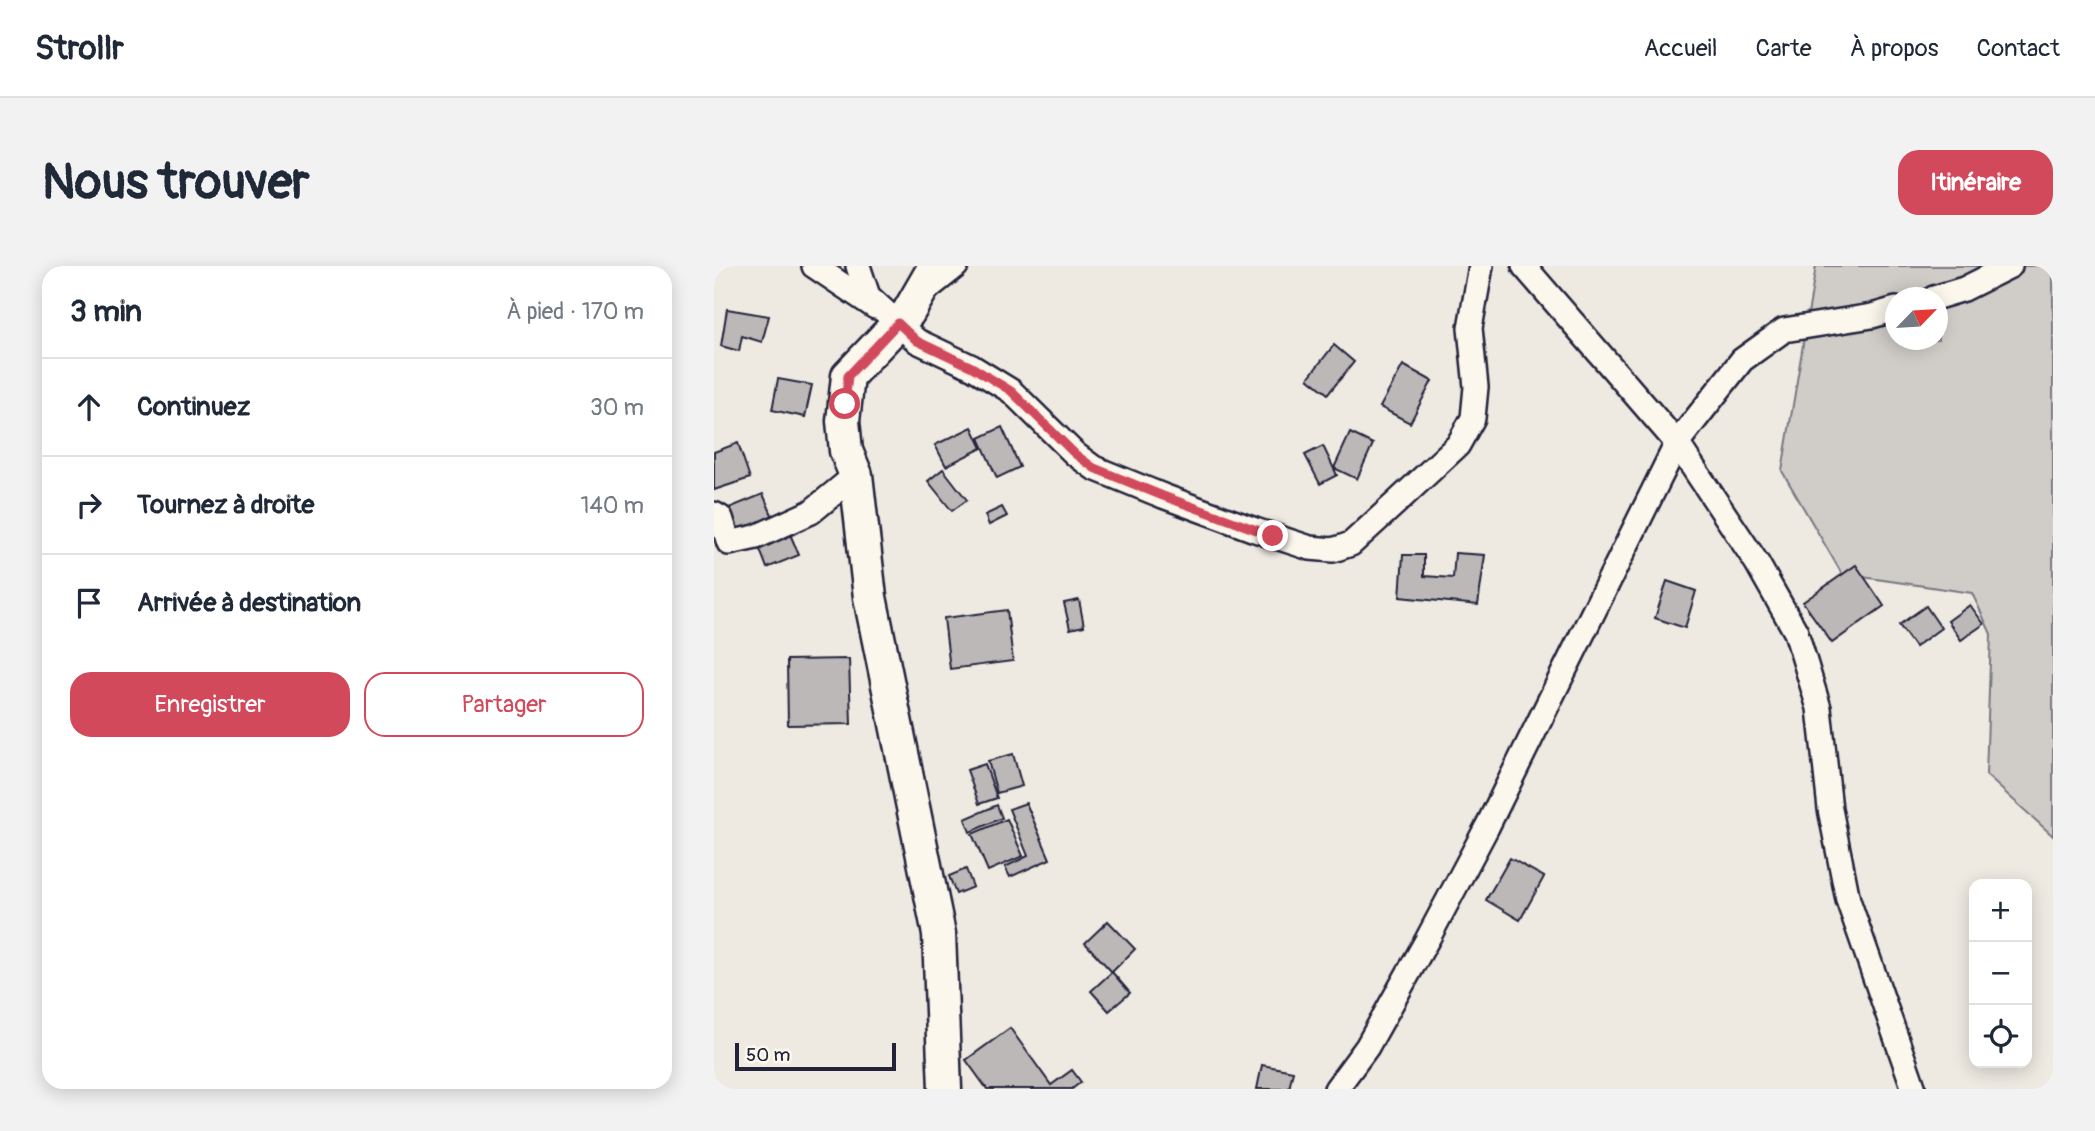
<!DOCTYPE html>
<html lang="fr">
<head>
<meta charset="utf-8">
<style>
  body { margin:0; font-family:Pangolin,sans-serif; background:#f2f2f3; color:#1f2937 }
  .controls { position:absolute; right:21px; bottom:21px; display:grid; overflow:hidden; border-radius:14px; box-shadow:0 4px 18px #0003 }
  .controls button { width:63px; height:63px; display:grid; place-items:center; padding:0; border:0; border-bottom:2px solid #e0e1e3; background:#fff; color:#1f2937; font:35px sans-serif }
  .compass { position:absolute; left:1171px; top:21px; width:63px; height:63px; border-radius:50%; background:#fff; box-shadow:0 4px 18px #0003; rotate:65deg }
  .scale { position:absolute; left:21px; bottom:18px; width:161px; box-sizing:border-box; padding-left:7px; border:4px solid #22223b; border-top:0; font-size:19px; line-height:24px; white-space:nowrap; color:#22223b; -webkit-text-stroke:5px #fbf7ec; paint-order:stroke }
  .stop { position:absolute; width:21px; height:21px; margin:-16px; border:5px solid #d1495b; border-radius:50%; background:#fff }
  .stop.end { background:#d1495b; border-color:#fff; box-shadow:0 2px 7px #0008 }
  .list { margin:0; padding:0; list-style:none }
  h2 { display:flex; justify-content:space-between; align-items:center; height:91px; margin:0; padding:0 28px; font-size:30px }
  h2 small { font-size:23px; font-weight:400; color:#747a83 }
  .list li { display:grid; grid-template-columns:46px 1fr auto; gap:21px; align-items:center; box-sizing:border-box; height:98px; padding:0 28px; border-top:2px solid #e0e1e3 }
  .list b { display:block; font-size:26px; white-space:nowrap }
  .list em { font-size:23px; font-style:normal; color:#747a83 }
  .actions { display:flex; gap:14px; padding:21px 28px }
  .actions a { flex:1; padding:16px 0; border:2px solid #d1495b; border-radius:21px; text-align:center; font-size:24px; color:#d1495b }
  .actions .main { background:#d1495b; color:#fff }
  .icon { flex:none; width:38px; height:38px; fill:none; stroke:currentColor; stroke-width:2; stroke-linecap:round; stroke-linejoin:round }
  .map { position:relative; flex:none; width:1339px; height:823px; overflow:hidden; border-radius:21px }
  header { display:flex; align-items:center; gap:42px; box-sizing:border-box; height:98px; padding:0 35px; background:#fff; border-bottom:2px solid #e0e1e3 }
  header strong { font-size:33px }
  nav { display:flex; gap:38px; margin-inline-start:auto; font-size:24px }
  .intro { display:flex; align-items:center; justify-content:space-between; box-sizing:border-box; height:168px; padding:0 42px }
  h1 { margin:0; font-size:49px }
  .button { padding:18px 32px; border-radius:21px; background:#d1495b; color:#fff; font-size:24px; font-weight:700 }
  main { display:flex; gap:42px; padding:0 42px }
  aside { flex:1; background:#fff; border-radius:21px; box-shadow:0 4px 18px #0003 }
  .map>svg:first-child { display:block }
</style>
</head>
<body>
<header>
<strong>Strollr</strong>
<nav><a>Accueil</a><a>Carte</a><a>À propos</a><a>Contact</a></nav>
</header>
<div class="intro"><h1>Nous trouver</h1><a class="button">Itinéraire</a></div>
<main>
<aside>
<h2>3 min<small>À pied · 170 m</small></h2>
<ul class="list">
<li><svg class="icon" aria-label="ahead" viewBox="0 0 24 24"><path d="M12 20V5M6 11l6-6 6 6"/></svg><div><b>Continuez</b></div><em>30 m</em></li>
<li><svg class="icon" aria-label="right" viewBox="0 0 24 24"><path d="M7 20v-9h11M14 6l5 5-5 5"/></svg><div><b>Tournez à droite</b></div><em>140 m</em></li>
<li><svg class="icon" aria-label="arrive" viewBox="0 0 24 24"><path d="M6 21V4h12l-3 4 3 4H6"/></svg><div><b>Arrivée à destination</b></div></li>
</ul>
<div class="actions"><a class="main">Enregistrer</a><a>Partager</a></div>
</aside>
<div class="map">
<svg width="1339" height="823" viewBox="0 0 1339 823">
  <rect width="100%" height="100%" fill="#eeeae2"/>
  <filter id="ink" filterUnits="userSpaceOnUse"><feTurbulence type="fractalNoise" baseFrequency=".0143" numOctaves="2"/><feDisplacementMap in="SourceGraphic" scale="14" xChannelSelector="R" yChannelSelector="G"/><feConvolveMatrix kernelMatrix="1 2 1 2 8 2 1 2 1" color-interpolation-filters="sRGB"/></filter>
  <g filter="url(#ink)">
    <path fill="#d0cdc9" stroke="#797882" stroke-width="2" fill-rule="evenodd" d="M1102 0H1339V570L1272 509 1277 368 1258 327 1128 308 1068 205ZM1182 32H1224V74H1182Z"/>
    <g fill="#bcb8b8" stroke="#22223b" stroke-width="2">
      <path d="M13 43 55 50 48 76 28 70 25 85 7 80Z"/>
      <path d="M620 79 640 96 614 128 594 112Z"/>
      <path d="M689 99 718 115 696 157 666 141Z"/>
      <path d="M64 113 98 119 91 151 58 144Z"/>
      <path d="M258 161 268 182 232 200 221 179Z"/>
      <path d="M288 161 306 201 283 212 265 172Z"/>
      <path d="M636 167 659 178 643 213 620 202Z"/>
      <path d="M24 177 36 212 0 224V186Z"/>
      <path d="M609 180 623 209 606 218 591 189Z"/>
      <path d="M229 203 253 234 238 245 214 215Z"/>
      <path d="M49 228 62 258 27 271 15 242Z"/>
      <path d="M288 241 293 250 275 259 271 249Z"/>
      <path d="M76 268 85 289 53 302 45 281Z"/>
      <path d="M741 287 771 289 764 339 686 331 689 289H710V310L739 312Z"/>
      <path d="M1142 299 1170 340 1118 377 1089 336Z"/>
      <path d="M953 315 982 325 971 362 941 352Z"/>
      <path d="M365 334 370 360 356 363 350 337Z"/>
      <path d="M1256 339 1270 358 1247 374 1234 355Z"/>
      <path d="M1212 340 1227 362 1201 381 1185 359Z"/>
      <path d="M293 344 299 395 236 403 230 352Z"/>
      <path d="M135 393 137 458 74 459 73 394Z"/>
      <path d="M299 488 308 520 283 527 274 495Z"/>
      <path d="M271 498 283 532 265 538 253 504Z"/>
      <path d="M312 537 336 593 296 611 291 601 314 590 295 543Z"/>
      <path d="M283 539 288 552 256 566 251 553Z"/>
      <path d="M293 553 309 590 274 605 258 568Z"/>
      <path d="M796 592 830 611 806 654 772 634Z"/>
      <path d="M252 603 259 621 242 628 235 610Z"/>
      <path d="M394 655 421 683 398 706 371 677Z"/>
      <path d="M398 706 416 727 395 745 377 725Z"/>
      <path d="M296 762 337 819 358 804 367 816 358 823H273L252 794Z"/>
      <path d="M548 799 579 805 575 823H543Z"/>
    </g>
    <g fill="none" stroke-linecap="round" stroke-linejoin="round">
      <defs>
        <g id="minor">
          <path d="M100 0 161 41"/>
          <path d="M144 0 154 30 203 75 258 101 297 125 361 188 380 202 449 230 541 264 596 282 619 284 637 278 684 235 744 179 759 152 762 121 756 62 767 0"/>
          <path d="M810 0 963 177 1043 297 1082 366 1105 442 1116 543 1134 634 1200 823"/>
          <path d="M213 23 242 0"/>
          <path d="M1220 32 1250 23 1296 0"/>
          <path d="M0 248 7 252 15 277 42 271 97 246 142 209"/>
          <path d="M622 823 653 781 713 674 773 561 963 177 1028 94 1070 64 1158 50 1182 43"/>
        </g>
        <path id="secondary" d="M221 0 194 47 134 110 129 155 132 185 142 209 156 331 225 668 231 823"/>
      </defs>
      <use href="#minor" stroke="#22223b" stroke-width="28"/>
      <use href="#secondary" stroke="#22223b" stroke-width="37"/>
      <use href="#minor" stroke="#fbf7ec" stroke-width="23"/>
      <use href="#secondary" stroke="#fbf7ec" stroke-width="32"/>
    </g>
  </g>
  <g fill="none" stroke-linecap="round" stroke-linejoin="round" filter="url(#ink)">
    <path stroke="#d1495b" stroke-width="9" d="M131 138 134 110 184 57 203 75 258 101 297 125 361 188 380 202 449 230 559 270"/>
  </g>
</svg>
<div class="controls">
<button>+</button>
<button>−</button>
<button><svg class="icon" aria-label="locate" viewBox="0 0 24 24"><circle cx="12" cy="12" r="6"/><path d="M12 2v4M12 18v4M2 12h4M18 12h4"/></svg></button>
</div>
<svg class="compass" viewBox="-18 -18 36 36"><path d="M0-13l5 13h-10z" fill="#e53935"/><path d="M0 13l5-13h-10z" fill="#747a83"/></svg>
<div class="scale">50 m</div>
<div class="stop" style="left:131px;top:138px"></div>
<div class="stop end" style="left:559px;top:270px"></div>
</div>
</main>
</body>
</html>
